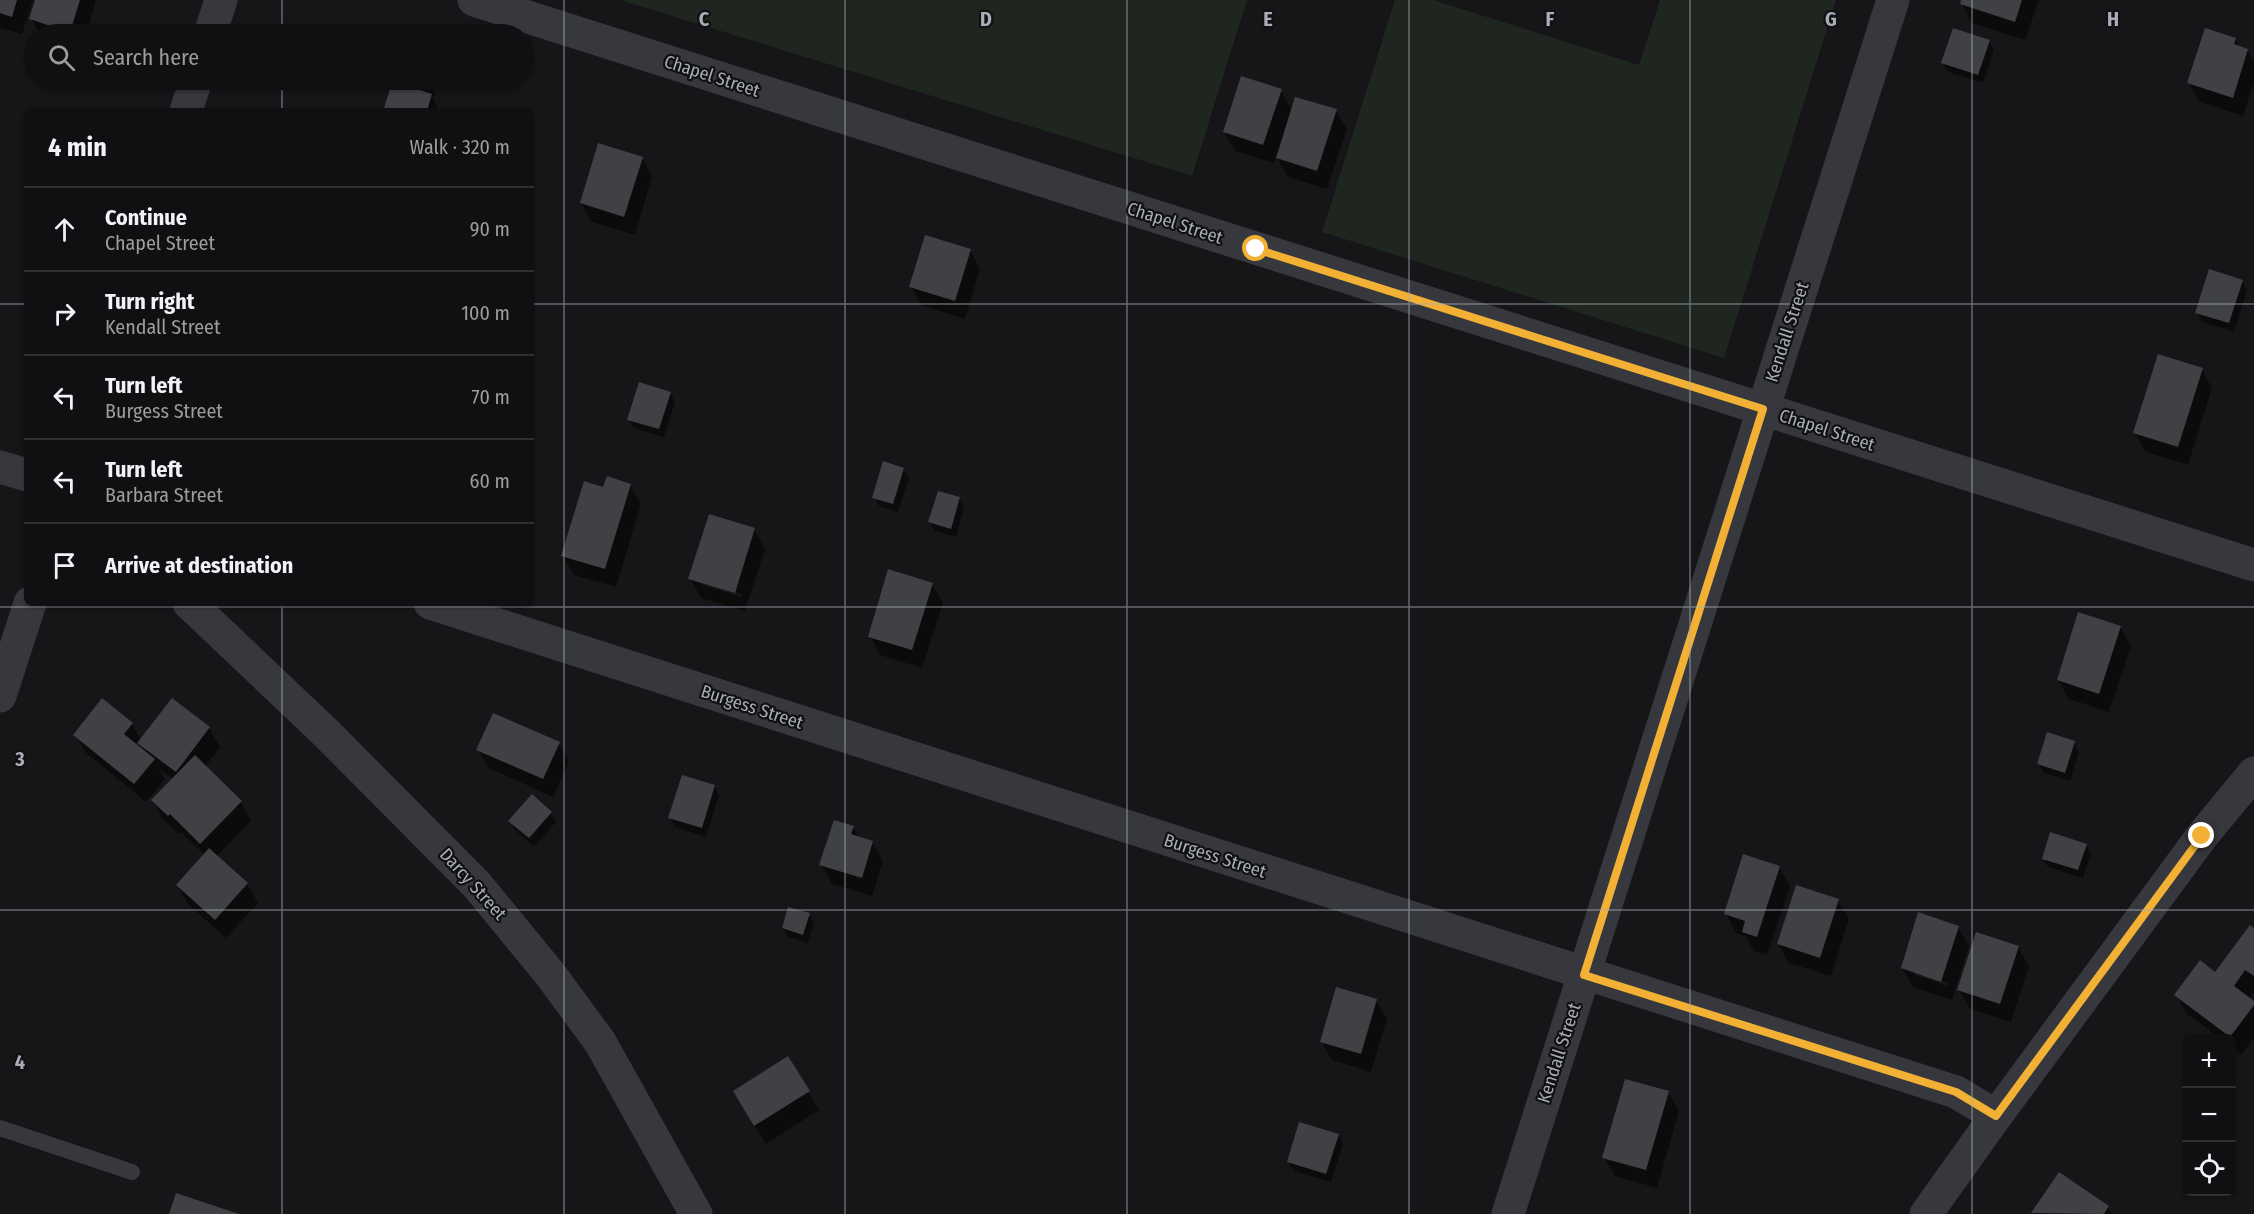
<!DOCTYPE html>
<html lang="en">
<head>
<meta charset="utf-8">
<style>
  body { margin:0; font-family:"Fira Sans Condensed",sans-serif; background:#19191b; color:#f1f3f6 }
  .controls { position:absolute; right:18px; bottom:18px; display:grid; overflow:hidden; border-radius:9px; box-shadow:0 2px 4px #0004 }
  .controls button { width:54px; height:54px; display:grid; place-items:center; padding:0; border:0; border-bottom:2px solid #303032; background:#101012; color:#f1f3f6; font:30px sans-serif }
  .stop { position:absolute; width:18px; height:18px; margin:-14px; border:4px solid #f2b134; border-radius:50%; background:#fff }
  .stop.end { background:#f2b134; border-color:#fff; box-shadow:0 2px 6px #0008 }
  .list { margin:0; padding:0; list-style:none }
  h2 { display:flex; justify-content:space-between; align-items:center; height:78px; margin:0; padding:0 24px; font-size:26px }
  h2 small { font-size:20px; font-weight:400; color:#9c9d9f }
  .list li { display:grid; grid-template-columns:39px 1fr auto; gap:18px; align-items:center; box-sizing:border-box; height:84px; padding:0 24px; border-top:2px solid #303032 }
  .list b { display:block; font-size:22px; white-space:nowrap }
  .list p { margin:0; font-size:20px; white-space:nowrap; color:#9c9d9f }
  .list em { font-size:20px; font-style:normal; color:#9c9d9f }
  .icon { flex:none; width:33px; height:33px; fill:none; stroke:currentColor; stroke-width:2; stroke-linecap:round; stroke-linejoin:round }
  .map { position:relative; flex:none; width:2254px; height:1214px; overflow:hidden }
  .search { position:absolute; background:#101012; box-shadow:0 2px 4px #0004; left:24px; top:24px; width:510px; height:66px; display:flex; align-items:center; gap:15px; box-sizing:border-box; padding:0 21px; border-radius:33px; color:#9c9d9f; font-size:22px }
  .panel { position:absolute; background:#101012; box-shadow:0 2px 4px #0004; left:24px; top:108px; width:510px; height:498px; border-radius:9px }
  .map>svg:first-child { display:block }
</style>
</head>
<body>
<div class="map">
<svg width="2254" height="1214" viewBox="0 0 2254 1214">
  <rect width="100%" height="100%" fill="#161618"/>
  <g fill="#1e261f">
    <path d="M620 0H1247L1192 176Z"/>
    <path d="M1395 0H1433L1639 65 1660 0H1836L1724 358 1322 232Z"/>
  </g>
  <g fill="#0007" fill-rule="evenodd">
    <path d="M0 0H33L22 34 0 28Z"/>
    <path d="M37 0H96L86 34H40L31 19Z"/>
    <path d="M1963 0H2039L2025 40 1972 23 1962 4Z"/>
    <path d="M2235 39 2241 48 2247 50 2254 62V82L2243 116 2200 102 2189 83Z"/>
    <path d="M1989 41 1994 50 1983 83 1948 72 1943 63Z"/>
    <path d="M395 80H427L435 93 433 99 440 111H385Z"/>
    <path d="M1281 91 1292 111H1336L1347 129 1327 189 1288 177 1276 156 1274 163 1235 151 1224 132Z"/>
    <path d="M642 158 652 177 635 235 592 222 581 203Z"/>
    <path d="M970 250 980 269 965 319 921 305 911 287Z"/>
    <path d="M2242 281 2247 290 2234 332 2202 322 2197 313Z"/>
    <path d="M2202 370 2212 388 2188 465 2146 452 2135 433Z"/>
    <path d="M670 393 675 402 664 437 634 428 629 419Z"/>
    <path d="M903 469 909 478 898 512 879 506 874 497Z"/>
    <path d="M630 485 641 504 616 587 574 575 563 556 604 489Z"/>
    <path d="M959 498 964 508 956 537 935 531 929 522Z"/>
    <path d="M754 530 765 549 745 611 701 598 690 579ZM703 582 742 594 741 597 703 585Z"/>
    <path d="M932 584 943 603 922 668 880 655 870 636Z"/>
    <path d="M2120 627 2131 646 2109 712 2069 699 2058 680Z"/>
    <path d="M172 700 209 728 220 747 205 767 241 802 251 821 216 857 247 884 258 903 226 938 188 904 177 885 205 855 181 832 179 834 163 819 153 800 173 779 158 768 165 779 146 802 86 753 75 735 132 724 141 740Z"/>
    <path d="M2074 743 2079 752 2070 781 2044 773 2038 764Z"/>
    <path d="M559 744 569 762 553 797 489 768 478 750Z"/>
    <path d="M714 786 719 795 706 837 675 827 670 818Z"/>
    <path d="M551 813 556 822 534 847 515 830 510 821Z"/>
    <path d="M853 827 859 838 872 842 883 861 872 896 832 884 821 865Z"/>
    <path d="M2086 845 2091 854 2083 878 2048 867 2043 858Z"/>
    <path d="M1779 867 1790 886 1767 955 1754 951 1745 936 1736 933 1726 914Z"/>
    <path d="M1838 901 1849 919 1831 976 1789 963 1778 944Z"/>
    <path d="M809 915 814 924 808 943 788 937 783 928Z"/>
    <path d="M1958 927 1969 946 1952 1000 1913 987 1902 968ZM1915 972 1949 983 1948 986 1915 975Z"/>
    <path d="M2254 930V991L2249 999 2254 1003V1038L2241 1055 2232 1047V1038H2220L2187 1014 2176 995 2216 974Z"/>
    <path d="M2018 947 2029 966 2011 1022 1970 1009 1959 990Z"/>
    <path d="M1376 1001 1387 1019 1371 1072 1332 1060 1321 1041Z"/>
    <path d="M808 1092 819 1110 766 1144 745 1110Z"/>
    <path d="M1668 1092 1679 1111 1657 1188 1615 1176 1604 1157Z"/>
    <path d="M1338 1135 1343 1144 1331 1182 1294 1171 1288 1162Z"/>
    <path d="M2059 1174 2108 1207 2112 1214H2033Z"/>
  </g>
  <g fill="#404145">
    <path d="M0 0H17L12 17 0 13Z"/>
    <path d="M35 0H80L70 32 29 19Z"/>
    <path d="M1961 0H2022L2015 22 1960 4Z"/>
    <path d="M1953 28 1990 40 1978 75 1941 63Z"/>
    <path d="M2205 28 2236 38 2234 44 2248 49 2233 98 2187 83Z"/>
    <path d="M1241 76 1282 89 1263 145 1223 132Z"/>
    <path d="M393 80H423L420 90 432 94 427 111H383Z"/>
    <path d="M1295 97 1337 109 1317 171 1276 158Z"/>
    <path d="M598 143 643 157 624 217 580 203Z"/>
    <path d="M925 235 971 249 955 301 909 287Z"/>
    <path d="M2209 269 2243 280 2229 323 2195 313Z"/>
    <path d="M2158 354 2203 368 2178 447 2133 433Z"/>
    <path d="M639 382 671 392 659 429 627 420Z"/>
    <path d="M883 461 904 468 893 504 872 498Z"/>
    <path d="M607 476 631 484 605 569 561 556 584 481 603 487Z"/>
    <path d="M938 491 960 497 951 529 928 522Z"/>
    <path d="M709 514 755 528 735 593 688 579Z"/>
    <path d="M888 569 933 583 912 650 868 637Z"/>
    <path d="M2078 612 2121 626 2099 694 2057 680Z"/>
    <path d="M102 698 133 723 124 734 155 759 134 784 73 735Z"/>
    <path d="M172 698 210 727 176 772 137 743Z"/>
    <path d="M493 713 560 742 543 779 476 750Z"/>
    <path d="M2047 732 2075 741 2065 773 2037 764Z"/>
    <path d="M195 755 242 801 200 844 170 814 168 816 151 800Z"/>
    <path d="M682 775 715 785 702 828 668 818Z"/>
    <path d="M532 794 552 812 529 838 508 821Z"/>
    <path d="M834 820 854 826 851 834 873 841 862 878 819 865Z"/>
    <path d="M2050 832 2087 844 2078 870 2042 859Z"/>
    <path d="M209 848 248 883 215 920 176 885Z"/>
    <path d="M1743 854 1780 866 1757 937 1742 932 1745 921 1724 914Z"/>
    <path d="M1796 885 1839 899 1820 958 1777 944Z"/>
    <path d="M788 907 810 913 803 935 782 928Z"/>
    <path d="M1918 912 1959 926 1941 982 1901 968Z"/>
    <path d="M2250 925 2254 928V976L2245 970 2234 986 2254 1001V1005L2230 1037 2174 995 2200 960 2215 972Z"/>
    <path d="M1976 932 2019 946 2000 1004 1957 990Z"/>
    <path d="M1336 987 1377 999 1361 1054 1320 1042Z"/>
    <path d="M788 1056 810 1091 754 1126 733 1091Z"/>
    <path d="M1625 1079 1669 1091 1646 1170 1602 1158Z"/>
    <path d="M1299 1122 1339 1134 1326 1174 1287 1162Z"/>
    <path d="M2059 1172 2109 1206 2104 1214 2031 1213Z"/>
    <path d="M176 1193 239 1214H169Z"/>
  </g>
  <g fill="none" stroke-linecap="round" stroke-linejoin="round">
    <path stroke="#37383d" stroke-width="16" d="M0 1128 132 1172"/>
    <g stroke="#37383d" stroke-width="33">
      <path d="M474 0 2254 565"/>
      <path d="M210 34 221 0"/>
      <path d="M186 111 196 80"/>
      <path d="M0 467 27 475"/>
      <path d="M189 603 325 732 477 885 550 974 600 1042 696 1214"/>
      <path d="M430 603 1956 1092 1996 1116"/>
      <path d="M0 696 30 603"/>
      <path d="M1508 1214 1893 0"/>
      <path d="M1926 1214 1996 1116 2202 836 2254 773"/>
    </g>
  </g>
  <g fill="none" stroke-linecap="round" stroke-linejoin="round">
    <path stroke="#f2b134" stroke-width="8" d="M1256 249 1763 409 1584 975 1956 1092 1996 1116 2202 836"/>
  </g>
  <path fill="none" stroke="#a8adb8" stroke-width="1.5" stroke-opacity="0.55" d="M282 0V34M564 0V1214M845 0V1214M1127 0V1214M1409 0V1214M1690 0V1214M1972 0V1214M282 80V111M0 304H27M531 304H2254M282 603V1214M0 607H2254M0 910H2254"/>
  <g text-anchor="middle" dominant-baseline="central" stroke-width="4.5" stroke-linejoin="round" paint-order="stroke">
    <g font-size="18" fill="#a8adb8" stroke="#111113">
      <text transform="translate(712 76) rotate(18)">Chapel Street</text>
      <text transform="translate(1175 223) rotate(18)">Chapel Street</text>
      <text transform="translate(1787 332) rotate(-72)">Kendall Street</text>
      <text transform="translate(1827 430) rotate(18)">Chapel Street</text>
      <text transform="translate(752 707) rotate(18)">Burgess Street</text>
      <text transform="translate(1215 856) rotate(18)">Burgess Street</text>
      <text transform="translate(473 884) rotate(48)">Darcy Street</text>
      <text transform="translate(1559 1053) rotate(-72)">Kendall Street</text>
    </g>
  </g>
  <g font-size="20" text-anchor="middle" font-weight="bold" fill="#a8adb8" stroke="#111113" stroke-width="4.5" stroke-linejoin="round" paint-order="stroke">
    <text x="704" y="26">C</text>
    <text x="986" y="26">D</text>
    <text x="1268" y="26">E</text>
    <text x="1550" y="26">F</text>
    <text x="1831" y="26">G</text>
    <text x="2113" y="26">H</text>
    <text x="20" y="766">3</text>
    <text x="20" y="1069">4</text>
  </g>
</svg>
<div class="controls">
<button>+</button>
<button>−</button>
<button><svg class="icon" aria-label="locate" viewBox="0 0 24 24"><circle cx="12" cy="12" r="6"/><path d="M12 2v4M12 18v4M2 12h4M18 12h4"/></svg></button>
</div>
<div class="stop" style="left:1256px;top:249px"></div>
<div class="stop end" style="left:2202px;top:836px"></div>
<div class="search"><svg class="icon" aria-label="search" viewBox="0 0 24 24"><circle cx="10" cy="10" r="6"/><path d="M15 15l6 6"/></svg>Search here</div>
<section class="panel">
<h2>4 min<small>Walk · 320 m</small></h2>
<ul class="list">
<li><svg class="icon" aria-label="ahead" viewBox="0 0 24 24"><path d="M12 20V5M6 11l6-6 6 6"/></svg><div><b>Continue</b><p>Chapel Street</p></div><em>90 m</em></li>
<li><svg class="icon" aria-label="right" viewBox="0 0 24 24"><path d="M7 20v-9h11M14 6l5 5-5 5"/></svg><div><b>Turn right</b><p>Kendall Street</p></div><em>100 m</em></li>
<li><svg class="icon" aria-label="left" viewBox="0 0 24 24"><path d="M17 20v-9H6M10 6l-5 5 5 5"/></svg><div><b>Turn left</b><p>Burgess Street</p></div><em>70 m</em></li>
<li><svg class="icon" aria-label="left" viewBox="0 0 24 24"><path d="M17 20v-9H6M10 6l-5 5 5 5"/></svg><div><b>Turn left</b><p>Barbara Street</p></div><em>60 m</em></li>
<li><svg class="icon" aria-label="arrive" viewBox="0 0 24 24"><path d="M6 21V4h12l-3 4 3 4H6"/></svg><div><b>Arrive at destination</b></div></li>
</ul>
</section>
</div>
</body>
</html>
